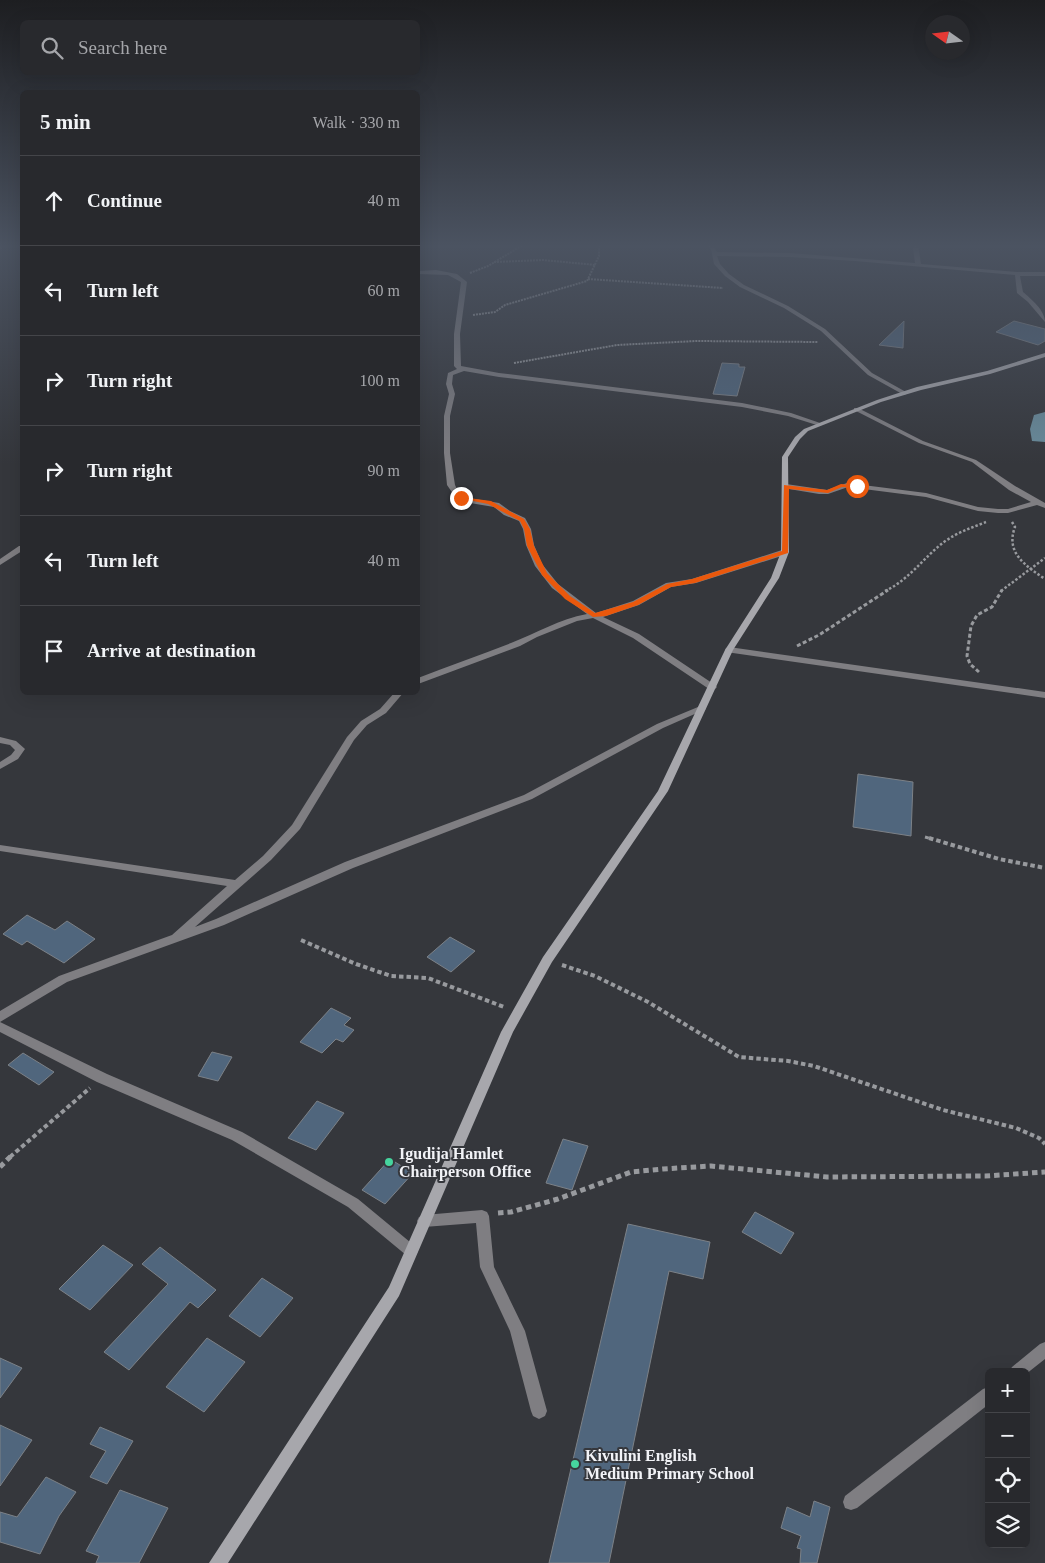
<!DOCTYPE html>
<html lang="en">
<head>
<meta charset="utf-8">
<style>
  body { margin:0; font-family:Georgia,serif; background:#343539; color:#f1f3f6 }
  .controls { position:absolute; right:15px; bottom:15px; display:grid; overflow:hidden; border-radius:8px; box-shadow:0 5px 20px #0002 }
  .controls button { width:45px; height:45px; display:grid; place-items:center; padding:0; border:0; border-bottom:1px solid #444549; background:#28292d; color:#f1f3f6; font:25px sans-serif }
  .compass { position:absolute; left:925px; top:15px; width:45px; height:45px; border-radius:50%; background:#28292d; box-shadow:0 5px 20px #0002; rotate:284deg }
  .stop { position:absolute; width:15px; height:15px; margin:-11px; border:4px solid #ea580c; border-radius:50%; background:#fff }
  .stop.end { background:#ea580c; border-color:#fff; box-shadow:0 1px 5px #0008 }
  .list { margin:0; padding:0; list-style:none }
  h2 { display:flex; justify-content:space-between; align-items:center; height:65px; margin:0; padding:0 20px; font-size:21px }
  h2 small { font-size:16px; font-weight:400; color:#a5a6aa }
  .list li { display:grid; grid-template-columns:32px 1fr auto; gap:15px; align-items:center; box-sizing:border-box; height:90px; padding:0 20px; border-top:1px solid #444549 }
  .list b { display:block; font-size:19px; white-space:nowrap }
  .list em { font-size:16px; font-style:normal; color:#a5a6aa }
  .icon { flex:none; width:28px; height:28px; fill:none; stroke:currentColor; stroke-width:2; stroke-linecap:round; stroke-linejoin:round }
  .map { position:relative; flex:none; width:1045px; height:1563px; overflow:hidden }
  .search { position:absolute; background:#28292d; box-shadow:0 5px 20px #0002; left:20px; top:20px; width:400px; height:55px; display:flex; align-items:center; gap:12px; box-sizing:border-box; padding:0 18px; border-radius:8px; color:#a5a6aa; font-size:19px }
  .panel { position:absolute; background:#28292d; box-shadow:0 5px 20px #0002; left:20px; top:90px; width:400px; height:605px; border-radius:8px }
  .map>svg:first-child { display:block }
</style>
</head>
<body>
<div class="map">
<svg width="1045" height="1563" viewBox="0 0 1045 1563">
  <rect width="100%" height="100%" fill="#35373c"/>
  <path fill="#698b9b" d="M1045 412V442L1032 441 1030 429 1034 415Z"/>
  <g fill="#50667d" stroke="#7c8187">
    <path d="M904 321 903 348 879 345Z"/>
    <path d="M1014 321 1045 329V341L1038 345 996 332Z"/>
    <path d="M722 363 739 364V367H745L737 396 713 394Z"/>
    <path d="M858 774 913 782 911 836 853 827Z"/>
    <path d="M27 915 55 930 67 921 95 939 64 963 27 941 22 945 3 934Z"/>
    <path d="M450 937 475 951 451 972 427 957Z"/>
    <path d="M331 1008 351 1018 344 1025 354 1030 343 1042 336 1039 322 1053 300 1042Z"/>
    <path d="M212 1052 232 1057 218 1081 198 1076Z"/>
    <path d="M23 1053 54 1072 39 1085 8 1065Z"/>
    <path d="M317 1101 344 1113 316 1150 288 1138Z"/>
    <path d="M563 1139 588 1146 572 1190 546 1183Z"/>
    <path d="M390 1159 413 1173 385 1204 362 1190Z"/>
    <path d="M755 1212 794 1233 781 1254 742 1232Z"/>
    <path d="M628 1224 710 1242 703 1279 669 1271 609 1563H549Z"/>
    <path d="M103 1245 133 1265 90 1310 59 1289Z"/>
    <path d="M160 1247 216 1290 198 1308 190 1302 129 1370 104 1352 168 1284 142 1264Z"/>
    <path d="M262 1278 293 1298 260 1337 229 1316Z"/>
    <path d="M207 1338 245 1362 204 1412 166 1387Z"/>
    <path d="M0 1358 22 1368 0 1398Z"/>
    <path d="M0 1425 32 1440 0 1486Z"/>
    <path d="M100 1427 133 1441 107 1484 90 1477 106 1451 90 1444Z"/>
    <path d="M46 1477 76 1492 59 1516 40 1554 0 1542V1512L17 1517Z"/>
    <path d="M120 1490 168 1508 139 1563H96L99 1556 86 1551Z"/>
    <path d="M814 1501 830 1507 817 1563H800L801 1549 797 1548 801 1536 781 1528 787 1507 810 1517Z"/>
  </g>
  <g fill="none" stroke-linecap="round" stroke-linejoin="round">
    <g stroke="#989a9e" stroke-width="2" stroke-dasharray="2 1" stroke-linecap="butt">
      <path d="M0 249 4 245"/>
      <path d="M494 262 543 260 596 265"/>
      <path d="M470 273 488 266 523 245"/>
      <path d="M588 279 723 288"/>
      <path d="M473 315 495 312 505 305 587 281 599 256V245"/>
      <path d="M514 363 617 345 696 341 818 342"/>
    </g>
    <g stroke="#989a9e" stroke-width="2.5" stroke-dasharray="2.5 2" stroke-linecap="butt">
      <path d="M1012 522 1015 527C1005 553 1026 566 1045 579"/>
      <path d="M885 591C909 580 924 557 944 542 958 532 971 528 986 522"/>
      <path d="M1001 591 1045 558"/>
    </g>
    <g stroke="#989a9e" stroke-width="3" stroke-dasharray="4 2.5" stroke-linecap="butt">
      <path d="M797 646 819 635 888 590"/>
      <path d="M979 672 970 664 967 656 971 626 977 615 992 607 1002 590"/>
      <path d="M925 837 932 839"/>
    </g>
    <g stroke="#989a9e" stroke-width="4" stroke-dasharray="4.5 3" stroke-linecap="butt">
      <path d="M929 838 999 859 1045 868"/>
      <path d="M301 940 356 964 391 976 428 978 504 1007"/>
      <path d="M562 965 595 976 648 1002 739 1057 788 1061 814 1066 943 1110 1016 1128 1039 1138 1045 1144"/>
      <path d="M10 1157 90 1088"/>
    </g>
    <g stroke="#989a9e" stroke-width="5" stroke-dasharray="5.5 4" stroke-linecap="butt">
      <path d="M0 1167 11 1156"/>
      <path d="M498 1213 511 1212 558 1199 631 1172 663 1169 711 1166 827 1177 985 1176 1045 1172"/>
    </g>
    <path fill="#7f7e82" fill-rule="evenodd" d="M854 408H858L923 441 976 460 1015 486 1045 503V508L1037 505 1008 513H998L978 511 926 497 848 487 828 494H819L783 488 782 486 786 484 827 490 847 483 926 493 978 507 998 509H1008L1031 502 1009 490 972 462 919 443 854 410Z"/>
    <g fill="#7f7e82" fill-rule="evenodd">
      <path d="M707 245H713L717 252 790 253 915 263 913 248V245H918L921 264 1017 272H1045V276H1020L1023 292C1031 299 1045 310 1045 322L1028 302 1017 293 1015 275 855 261 790 257 717 256 720 264 729 274 744 285 788 306 825 329 872 373 906 392V394L904 395 868 375 821 331 784 308 740 287 725 276 714 264 711 249Z"/>
      <path d="M436 270 457 274 467 282 460 334 461 366 499 373 742 403 791 413 823 424 820 426 788 416 742 407 499 377 464 371 453 375 452 384 455 394 450 416V453L455 485 459 493 463 497 499 503 510 511 525 518 531 529 534 545 542 564 558 584 596 613 633 601 666 583 692 579 782 550H788V554L696 583 671 587 639 605 603 617 639 634 715 685 717 687 715 689H709L633 638 593 618 577 621 537 637 520 646 418 684V678C449 666 480 655 511 643 537 633 559 619 587 614L552 588 535 566 526 545 523 529 519 521 504 515 494 507 458 501 447 485 444 453V416L449 394 446 384 448 373 457 369 454 366V334L461 282 448 275 418 274V271Z"/>
      <path d="M19 546H22V551L0 565V559Z"/>
      <path d="M729 647 1045 692V698L726 652 725 650 726 648Z"/>
      <path d="M395 692H404L386 713 367 725 354 740 300 829 271 860 195 927 216 919 345 862 524 795 657 724 698 707 701 706 706 709 663 728 532 799 353 868 224 925 67 982 0 1022V1011L59 976 172 935 227 886 0 851V845L235 880 263 856 292 825 347 737 361 721 380 709Z"/>
      <path d="M0 737 16 741 25 749 18 759 0 769V762L11 755 15 750 10 745 0 743Z"/>
      <path d="M0 1022 107 1074 242 1132 358 1199 416 1247 418 1251 416 1255 411 1257 406 1255 348 1207 232 1140 97 1082 0 1032Z"/>
      <path d="M482 1210 487 1212 489 1216 494 1267 525 1331 547 1411 545 1416 539 1419 533 1416 531 1411 510 1331 480 1267 476 1223 424 1227 419 1225 417 1221 419 1217 424 1215Z"/>
      <path d="M1045 1342V1359L1026 1374V1372H1009L1012 1367 1040 1344Z"/>
      <path d="M989 1387V1404L857 1508 851 1510 845 1508 843 1502 845 1496 983 1389Z"/>
    </g>
    <path fill="#a7a7ac" fill-rule="evenodd" d="M1045 353V357L990 374 921 390 881 402 808 431 800 439 788 457 789 552 779 578 733 650 668 791 552 962 513 1032 399 1296 228 1563H209L389 1287 501 1032 543 957 658 791 725 650 771 578 781 552 782 457 795 437 804 429 877 400 917 387 987 371Z"/>
  </g>
  <linearGradient id="sky" x2="0" y2="1"><stop stop-color="#1d1e21"/><stop offset="0.53" stop-color="#4b5361"/><stop offset="1" stop-color="#4b5361" stop-opacity="0"/></linearGradient>
  <rect width="1045" height="464" fill="url(#sky)"/>
  <path fill="#ea580c" d="M841 484 860 486 857 488 842 487 828 493 789 489 788 553 695 583 671 587 638 605 606 616 593 617 565 599 542 575 527 546 524 529 520 521 488 504 458 498 461 497 491 501 524 519 530 529 534 546 547 573 570 596 595 613 633 602 667 584 692 579 782 551 784 485 827 490Z"/>
  <g fill="#46d49e" stroke="#35373c" stroke-width="2">
    <circle cx="389" cy="1162" r="5"/>
    <circle cx="575" cy="1464" r="5"/>
  </g>
  <g text-anchor="middle" dominant-baseline="central" stroke-width="4" stroke-linejoin="round" paint-order="stroke">
    <g font-size="16" font-weight="bold" fill="#f2f3f7" stroke="#35373c" text-anchor="start">
      <text x="399" y="1153">Igudija Hamlet<tspan x="399" dy="18">Chairperson Office</tspan></text>
      <text x="585" y="1455">Kivulini English<tspan x="585" dy="18">Medium Primary School</tspan></text>
    </g>
  </g>
</svg>
<div class="controls">
<button>+</button>
<button>−</button>
<button><svg class="icon" aria-label="locate" viewBox="0 0 24 24"><circle cx="12" cy="12" r="6"/><path d="M12 2v4M12 18v4M2 12h4M18 12h4"/></svg></button>
<button><svg class="icon" aria-label="layers" viewBox="0 0 24 24"><path d="M12 4l9 5-9 5-9-5zM3 14l9 5 9-5"/></svg></button>
</div>
<svg class="compass" viewBox="-18 -18 36 36"><path d="M0-13l5 13h-10z" fill="#e53935"/><path d="M0 13l5-13h-10z" fill="#a5a6aa"/></svg>
<div class="stop" style="left:857px;top:486px"></div>
<div class="stop end" style="left:461px;top:498px"></div>
<div class="search"><svg class="icon" aria-label="search" viewBox="0 0 24 24"><circle cx="10" cy="10" r="6"/><path d="M15 15l6 6"/></svg>Search here</div>
<section class="panel">
<h2>5 min<small>Walk · 330 m</small></h2>
<ul class="list">
<li><svg class="icon" aria-label="ahead" viewBox="0 0 24 24"><path d="M12 20V5M6 11l6-6 6 6"/></svg><div><b>Continue</b></div><em>40 m</em></li>
<li><svg class="icon" aria-label="left" viewBox="0 0 24 24"><path d="M17 20v-9H6M10 6l-5 5 5 5"/></svg><div><b>Turn left</b></div><em>60 m</em></li>
<li><svg class="icon" aria-label="right" viewBox="0 0 24 24"><path d="M7 20v-9h11M14 6l5 5-5 5"/></svg><div><b>Turn right</b></div><em>100 m</em></li>
<li><svg class="icon" aria-label="right" viewBox="0 0 24 24"><path d="M7 20v-9h11M14 6l5 5-5 5"/></svg><div><b>Turn right</b></div><em>90 m</em></li>
<li><svg class="icon" aria-label="left" viewBox="0 0 24 24"><path d="M17 20v-9H6M10 6l-5 5 5 5"/></svg><div><b>Turn left</b></div><em>40 m</em></li>
<li><svg class="icon" aria-label="arrive" viewBox="0 0 24 24"><path d="M6 21V4h12l-3 4 3 4H6"/></svg><div><b>Arrive at destination</b></div></li>
</ul>
</section>
</div>
</body>
</html>
